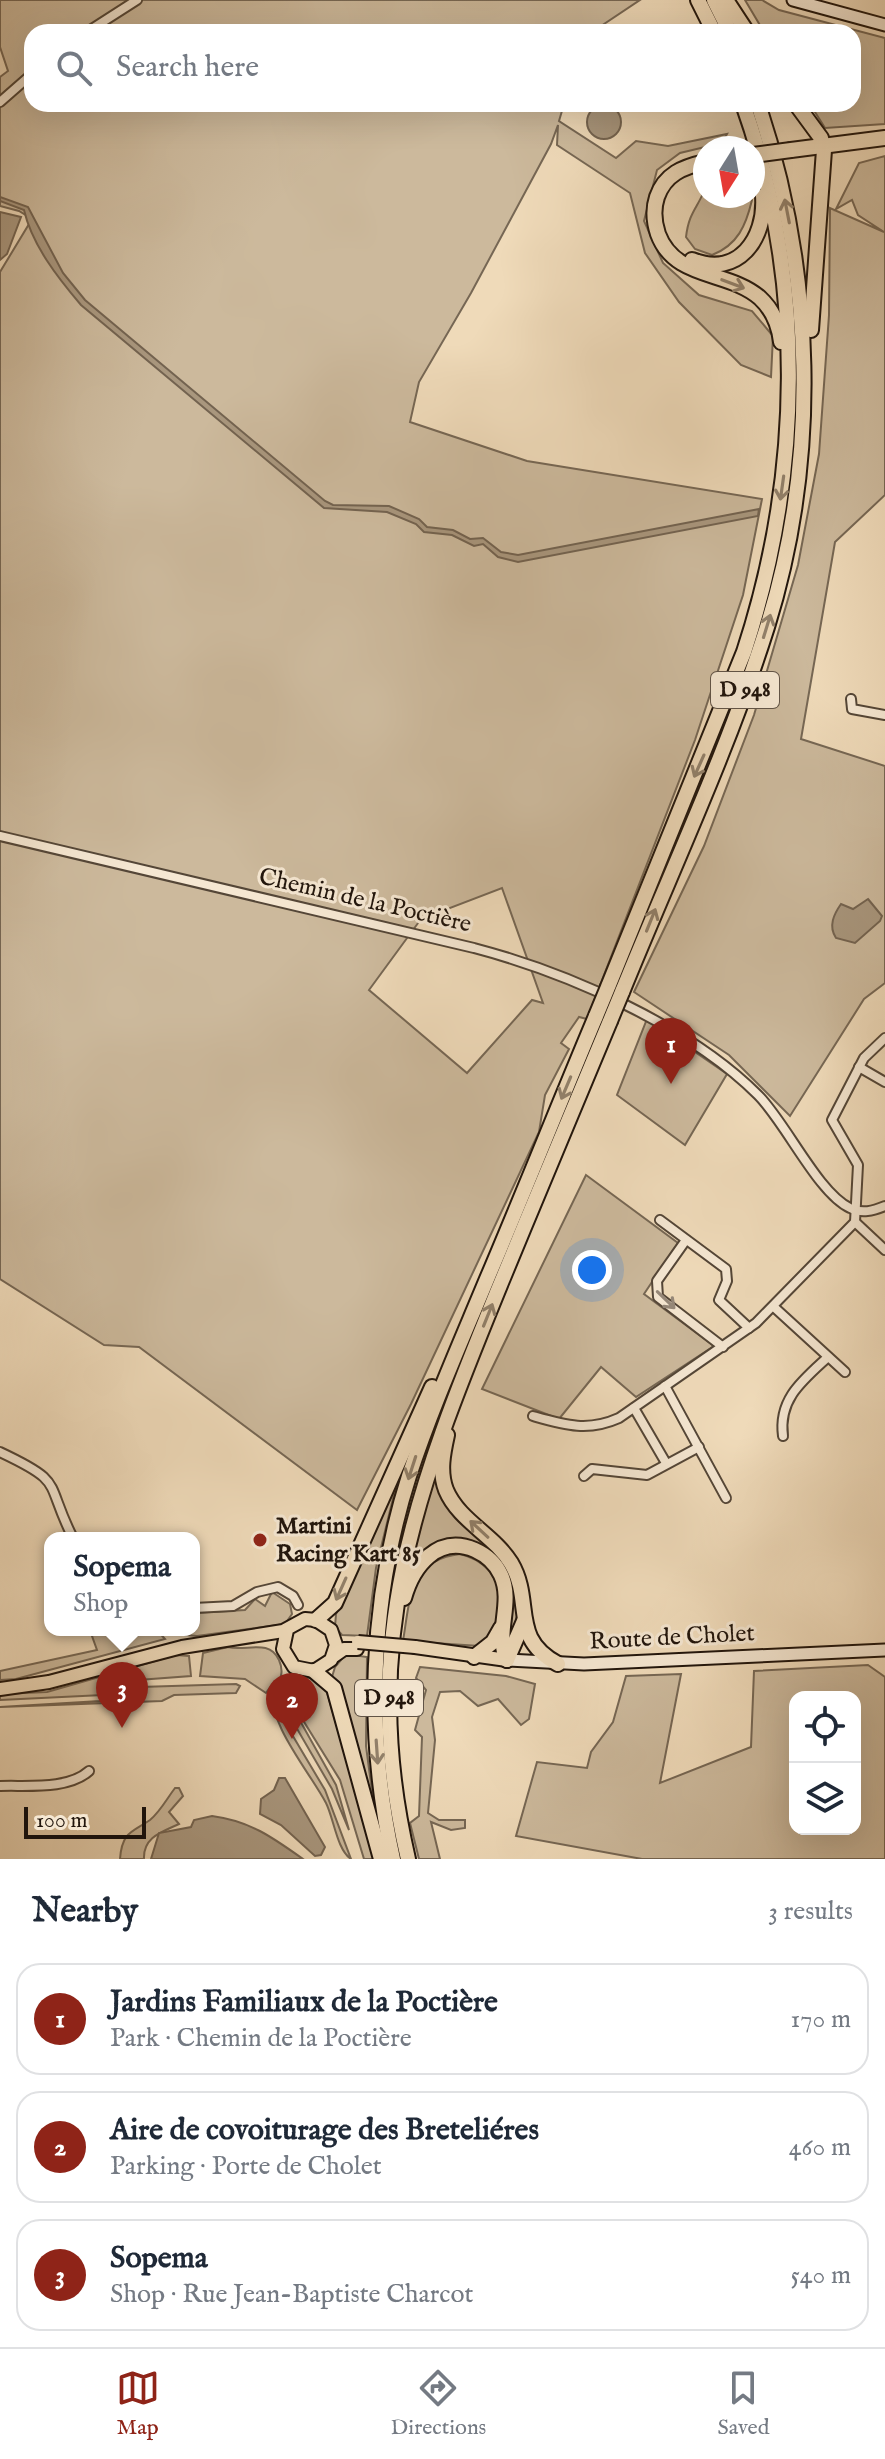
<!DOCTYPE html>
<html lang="en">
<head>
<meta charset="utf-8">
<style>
  body { margin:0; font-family:"IM FELL English",serif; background:#f6f6f7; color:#1f2937 }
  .controls { position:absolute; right:24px; bottom:24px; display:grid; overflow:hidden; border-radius:16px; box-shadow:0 8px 32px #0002 }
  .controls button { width:72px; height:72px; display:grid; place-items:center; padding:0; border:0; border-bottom:2px solid #e0e1e3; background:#fff; color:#1f2937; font:40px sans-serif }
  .compass { position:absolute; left:693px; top:136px; width:72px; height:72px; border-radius:50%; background:#fff; box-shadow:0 8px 32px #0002; rotate:191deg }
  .scale { position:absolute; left:24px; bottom:20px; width:122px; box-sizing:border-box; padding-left:8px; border:4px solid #21150c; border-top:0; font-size:22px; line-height:28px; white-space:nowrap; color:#21150c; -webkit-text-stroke:6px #f5e7d2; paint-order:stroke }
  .you { position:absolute; left:592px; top:1270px; width:28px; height:28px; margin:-20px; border:6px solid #fff; border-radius:50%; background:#1a73e8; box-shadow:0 0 0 12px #1a73e833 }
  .badge { display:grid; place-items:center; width:52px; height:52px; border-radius:50%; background:#8f2418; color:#fff; font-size:26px; font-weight:700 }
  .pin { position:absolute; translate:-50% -66px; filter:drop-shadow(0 2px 4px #0008) }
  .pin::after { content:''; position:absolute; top:42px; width:28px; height:24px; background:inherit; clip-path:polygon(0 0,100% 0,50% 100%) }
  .popup { position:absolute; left:44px; top:1532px; width:156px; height:104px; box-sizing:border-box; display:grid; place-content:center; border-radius:16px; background:#fff; filter:drop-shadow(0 2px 6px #0005); font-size:26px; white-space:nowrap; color:#747a83 }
  .popup b { font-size:30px; color:#1f2937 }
  .popup::after { content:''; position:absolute; left:50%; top:100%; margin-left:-16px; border:16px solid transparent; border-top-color:#fff }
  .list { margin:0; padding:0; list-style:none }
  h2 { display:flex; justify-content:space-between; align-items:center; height:104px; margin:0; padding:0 32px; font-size:34px }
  h2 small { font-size:26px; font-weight:400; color:#747a83 }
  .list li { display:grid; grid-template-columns:52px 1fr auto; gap:24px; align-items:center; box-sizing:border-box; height:112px; margin:0 16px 16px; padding:0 16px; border:2px solid #e0e1e3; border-radius:24px }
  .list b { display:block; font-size:30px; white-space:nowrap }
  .list p { margin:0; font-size:26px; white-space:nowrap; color:#747a83 }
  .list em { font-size:26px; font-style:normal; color:#747a83 }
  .icon { flex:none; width:44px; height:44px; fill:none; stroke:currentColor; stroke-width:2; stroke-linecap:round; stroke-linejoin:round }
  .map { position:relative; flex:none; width:885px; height:1859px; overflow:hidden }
  .search { position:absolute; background:#fff; box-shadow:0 8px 32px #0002; left:24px; right:24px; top:24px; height:88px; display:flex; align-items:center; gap:20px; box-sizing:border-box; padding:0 28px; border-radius:24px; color:#747a83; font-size:30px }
  .sheet { height:488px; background:#fff }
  nav { display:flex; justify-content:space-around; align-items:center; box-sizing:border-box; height:112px; border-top:2px solid #e0e1e3; background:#fff; font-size:22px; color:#747a83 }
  nav a { display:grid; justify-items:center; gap:4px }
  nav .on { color:#8f2418 }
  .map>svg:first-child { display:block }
</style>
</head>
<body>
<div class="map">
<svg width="885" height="1859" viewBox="0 0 885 1859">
  <rect width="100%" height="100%" fill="#efdab9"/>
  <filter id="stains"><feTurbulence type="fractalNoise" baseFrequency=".0025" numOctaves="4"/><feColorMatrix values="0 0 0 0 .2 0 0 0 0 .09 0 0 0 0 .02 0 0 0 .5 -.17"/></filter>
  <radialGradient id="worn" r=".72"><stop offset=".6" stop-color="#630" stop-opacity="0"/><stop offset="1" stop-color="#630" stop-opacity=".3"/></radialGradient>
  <g fill="#ccb99c" stroke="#766754" stroke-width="2" fill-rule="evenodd">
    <path d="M0 0H640L592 32H32V104H564L559 121 616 158 636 141 668 146 727 134 722 143 680 153 657 170 644 221 663 263 699 295 752 311 773 336 771 377 741 365 679 302 645 253 630 193 557 145 558 125 551 144 471 293 419 382 410 422 527 461 762 499 743 595 695 740 587 1019 579 1017 561 1043 569 1049 545 1095 539 1132 411 1404 357 1510 139 1347 104 1345 0 1279V272L32 219 19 211 0 206V77L8 71 0 47ZM502 888 543 1003 532 1000 467 1073 369 990 421 919Z"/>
    <path d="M745 0H762L779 10 885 38V124L825 128 810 104H853V32H764Z"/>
    <path d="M885 156V495L835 542 801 739 885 766V983L864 999 790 1116 729 1055 634 992 704 846 754 715 798 565 819 454 829 315 830 208 884 232 858 215 852 200 836 209 859 163Z"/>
    <path d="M705 189V196H750L752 200C746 225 738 245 712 255L695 249 686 237C689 212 697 209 705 189Z"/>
    <path d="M647 1019 727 1074 685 1145 617 1095Z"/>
    <path d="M586 1175 678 1243 644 1294 714 1346 636 1397 601 1367 559 1419 482 1389Z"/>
    <path d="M438 1460 440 1485 511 1575 518 1611 513 1635H509L507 1577 460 1544 408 1574Z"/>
    <path d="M398 1478 376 1568 367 1636 342 1635 335 1627 336 1614Z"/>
    <path d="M460 1554C506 1565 512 1615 480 1646L403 1641C410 1599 409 1560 460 1554Z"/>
    <path d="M272 1592 290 1604 292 1614 285 1624 197 1636 184 1635 177 1630H194V1613L245 1610 255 1599 265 1606Z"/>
    <path d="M100 1630H157L165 1639 16 1679 0 1680V1671L97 1650 92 1636Z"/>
    <path d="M228 1647C245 1652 269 1638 279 1660 283 1669 282 1676 278 1685L271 1686 266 1693 245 1679 200 1676 203 1653Z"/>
    <path d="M346 1654 367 1657 366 1746 376 1822 338 1685 332 1677 335 1667Z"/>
    <path d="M176 1655 189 1656 191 1676 138 1680 103 1695 0 1700V1694L47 1692Z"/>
    <path d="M868 1665 885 1677V1859H642L516 1836 537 1762 587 1768 591 1752 613 1722 626 1676 681 1674 660 1783 751 1747 754 1671ZM795 1697H855V1829H795Z"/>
    <path d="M420 1667 506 1676 535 1684 529 1719 521 1725 498 1699 478 1706 460 1691 440 1692 432 1717 435 1740 428 1813 439 1820H465V1828L451 1830 431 1822 440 1859H419L410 1823 419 1816 422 1737 415 1730 426 1690 416 1678Z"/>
    <path d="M303 1678H312L326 1689 375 1859H364L340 1780 293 1704 290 1690 293 1683Z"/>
    <path d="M236 1684 240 1686 236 1693 174 1695 162 1701 0 1707 100 1701 140 1687Z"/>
    <path d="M274 1690 278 1691 277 1704 281 1716 325 1790 351 1859C337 1850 334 1819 326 1803 311 1774 265 1720 274 1690Z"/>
    <path d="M285 1694 336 1785 349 1830 332 1789 285 1708Z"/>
    <path d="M175 1788H179L183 1796 169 1812 179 1824C162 1832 143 1837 144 1859H120C122 1831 133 1832 150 1820 160 1812 168 1797 175 1788Z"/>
  </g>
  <g fill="#a9977e" stroke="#736350" stroke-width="2">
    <circle cx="604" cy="122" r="17"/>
    <path d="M0 197 28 207 63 273 85 300 325 501 333 505 389 506 419 519 427 527 453 530 470 539 483 538 501 552 518 555 759 509 758 516 518 562 498 557 483 544 474 546 452 535 424 532 416 524 387 512 324 508 81 305C58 278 32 245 24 210L0 201Z"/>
    <path d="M0 212 21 217 7 254 0 260Z"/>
    <path d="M868 899 882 916 880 921 855 943 836 938C828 926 834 914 841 904L853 909Z"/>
    <path d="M279 1778H285L325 1847 321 1855 315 1856 281 1825 260 1814 261 1799 274 1790Z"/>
    <path d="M212 1816C250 1821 272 1837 303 1859H151L159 1833 191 1827 194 1820Z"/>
  </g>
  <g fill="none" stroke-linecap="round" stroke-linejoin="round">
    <defs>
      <g id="street">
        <path d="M87 32 137 0"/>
        <path d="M0 102 32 74"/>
        <path d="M851 699 852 709 885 715"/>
        <path d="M0 836 474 948C569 973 689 1026 758 1095 786 1123 818 1193 850 1208 862 1214 873 1211 885 1206"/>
        <path d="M859 1067 885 1082"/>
        <path d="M660 1220 726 1269 727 1281 719 1300 749 1328"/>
        <path d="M855 1222 885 1250"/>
        <path d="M686 1240 657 1281 658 1297 723 1347"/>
        <path d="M775 1308 845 1372"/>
        <path d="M665 1386 726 1498"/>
        <path d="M634 1408 666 1463"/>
        <path d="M533 1416C565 1425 588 1432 619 1418L756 1323 855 1222 858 1165 832 1120 864 1058 885 1038"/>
        <path d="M783 1436C778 1399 803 1380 828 1357"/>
        <path d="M0 1452C66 1483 44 1481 73 1538"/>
        <path d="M584 1476 592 1469 647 1475 699 1447"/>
        <path d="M194 1608 233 1606 257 1592 278 1587 293 1596 298 1605"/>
        <path d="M0 1786C27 1785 68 1790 89 1771"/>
      </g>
      <g id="secondary">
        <path d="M793 0 885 25"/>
        <path d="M507 1660 584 1664 885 1650"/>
      </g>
      <g id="primary">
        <path d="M415 1647 507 1660"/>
        <path d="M334 1656 344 1649H357"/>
        <path d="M0 1689 49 1682 182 1647 283 1631 305 1619 316 1620 331 1630 336 1645 331 1660 314 1671 294 1667 283 1649 287 1630"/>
      </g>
      <g id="highway">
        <path d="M698 0 714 32"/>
        <path d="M714 0 730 32"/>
        <path d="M726 0 747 32"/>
        <path d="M796 104 821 138 824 150 811 330"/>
        <path d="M791 150 885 138"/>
        <path d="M705 162C683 167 665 174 657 197 653 209 654 222 658 234 675 280 728 270 760 298 773 310 779 325 781 342"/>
        <path d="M692 260C738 278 766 239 763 196"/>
        <path d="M608 987 744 652C802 475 806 281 743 104"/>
        <path d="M622 992C671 871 728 751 767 627 820 457 814 273 758 104"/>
        <path d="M447 1435C443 1453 439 1472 446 1490 459 1521 494 1535 511 1563 534 1602 509 1638 558 1664"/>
        <path d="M404 1598C413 1566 438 1534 475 1550 486 1555 496 1564 501 1575 514 1603 494 1633 507 1660"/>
        <path d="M316 1620 335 1603 432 1387"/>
        <path d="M474 1657 493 1642 501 1628"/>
        <path d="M507 1660 524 1621"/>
        <path d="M314 1671 334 1688 381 1859"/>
        <path d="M393 1859C365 1733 370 1599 409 1476 431 1409 460 1344 487 1279 524 1192 559 1104 596 1016"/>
        <path d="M408 1859C357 1641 417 1488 498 1290 535 1200 573 1110 610 1021"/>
      </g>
    </defs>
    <use href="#street" stroke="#544637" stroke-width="12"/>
    <use href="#secondary" stroke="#21150c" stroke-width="15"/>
    <use href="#primary" stroke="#21150c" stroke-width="16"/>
    <use href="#highway" stroke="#21150c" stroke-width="18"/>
    <use href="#street" stroke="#f5e7d2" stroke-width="8"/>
    <use href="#secondary" stroke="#f5e7d2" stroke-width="11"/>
    <use href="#primary" stroke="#efdab9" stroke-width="12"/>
    <use href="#highway" stroke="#efdab9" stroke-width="14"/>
    <defs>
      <path id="primary-bridge" d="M358 1642 415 1647"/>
      <g id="highway-bridge">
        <path d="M753 155 791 150"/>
        <path d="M596 1016 608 987"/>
        <path d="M610 1021 622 992"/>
      </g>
    </defs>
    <use href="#primary-bridge" stroke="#21150c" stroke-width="16" stroke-linecap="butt"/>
    <use href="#highway-bridge" stroke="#21150c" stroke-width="18" stroke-linecap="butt"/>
    <use href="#primary-bridge" stroke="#efdab9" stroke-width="12"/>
    <use href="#highway-bridge" stroke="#efdab9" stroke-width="14"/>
  </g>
  <defs><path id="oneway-shaft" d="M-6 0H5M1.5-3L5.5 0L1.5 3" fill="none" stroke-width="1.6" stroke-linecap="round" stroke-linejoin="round" transform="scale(2)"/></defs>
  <g stroke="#92816b">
    <use href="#oneway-shaft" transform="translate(787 211) rotate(-101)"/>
    <use href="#oneway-shaft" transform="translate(733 284) rotate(21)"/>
    <use href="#oneway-shaft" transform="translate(782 488) rotate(98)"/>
    <use href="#oneway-shaft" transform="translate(767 626) rotate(-73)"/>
    <use href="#oneway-shaft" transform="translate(699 766) rotate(114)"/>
    <use href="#oneway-shaft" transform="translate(651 920) rotate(-68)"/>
    <use href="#oneway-shaft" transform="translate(566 1088) rotate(113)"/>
    <use href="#oneway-shaft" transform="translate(488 1315) rotate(-68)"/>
    <use href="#oneway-shaft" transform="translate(412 1468) rotate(108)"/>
    <use href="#oneway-shaft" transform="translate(479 1529) rotate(-137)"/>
    <use href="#oneway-shaft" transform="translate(341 1589) rotate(114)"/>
    <use href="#oneway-shaft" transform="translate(377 1752) rotate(86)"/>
  </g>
  <use stroke="#968879" href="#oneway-shaft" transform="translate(666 1300) rotate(44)"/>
  <circle fill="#8f2418" stroke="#f5e7d2" stroke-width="3" cx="260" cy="1540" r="8"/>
  <g text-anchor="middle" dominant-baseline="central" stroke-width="6" stroke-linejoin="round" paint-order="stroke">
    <g fill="#f5e7d2" stroke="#615447" stroke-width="2">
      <rect x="711" y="672" width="68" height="36" rx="6"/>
      <rect x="355" y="1680" width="68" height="36" rx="6"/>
    </g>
    <g font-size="22" font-weight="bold" fill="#21150c">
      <text x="745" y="690">D 948</text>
      <text x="389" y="1698">D 948</text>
    </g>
    <g font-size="24" fill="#21150c" stroke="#f5e7d2">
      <text transform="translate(365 901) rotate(13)">Chemin de la Poctière</text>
      <text transform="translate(672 1638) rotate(-3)">Route de Cholet</text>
    </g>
    <g font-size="24" font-weight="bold" fill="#21150c" stroke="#f5e7d2" text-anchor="start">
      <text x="276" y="1526">Martini<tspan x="276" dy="28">Racing Kart 85</tspan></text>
    </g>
  </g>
  <rect width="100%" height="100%" filter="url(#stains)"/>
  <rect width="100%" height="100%" fill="url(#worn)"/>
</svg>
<div class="controls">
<button><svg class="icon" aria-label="locate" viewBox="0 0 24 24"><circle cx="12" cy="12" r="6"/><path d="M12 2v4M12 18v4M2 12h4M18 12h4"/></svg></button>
<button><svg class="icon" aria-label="layers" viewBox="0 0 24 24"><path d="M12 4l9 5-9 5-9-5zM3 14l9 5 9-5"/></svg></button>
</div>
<svg class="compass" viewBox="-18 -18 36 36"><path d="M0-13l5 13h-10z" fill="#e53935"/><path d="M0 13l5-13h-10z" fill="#747a83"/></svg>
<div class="scale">100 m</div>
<div class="you"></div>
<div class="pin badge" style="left:671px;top:1084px">1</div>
<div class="pin badge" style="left:292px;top:1739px">2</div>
<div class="pin badge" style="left:122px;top:1728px">3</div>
<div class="popup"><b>Sopema</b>Shop</div>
<div class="search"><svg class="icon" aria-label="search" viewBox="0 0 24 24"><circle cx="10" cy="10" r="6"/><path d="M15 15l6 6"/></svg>Search here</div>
</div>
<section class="sheet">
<h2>Nearby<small>3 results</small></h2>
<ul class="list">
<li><span class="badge">1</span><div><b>Jardins Familiaux de la Poctière</b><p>Park · Chemin de la Poctière</p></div><em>170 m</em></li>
<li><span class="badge">2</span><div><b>Aire de covoiturage des Breteliéres</b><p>Parking · Porte de Cholet</p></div><em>460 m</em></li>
<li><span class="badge">3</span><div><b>Sopema</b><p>Shop · Rue Jean-Baptiste Charcot</p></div><em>540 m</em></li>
</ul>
</section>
<nav>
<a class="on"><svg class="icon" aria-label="map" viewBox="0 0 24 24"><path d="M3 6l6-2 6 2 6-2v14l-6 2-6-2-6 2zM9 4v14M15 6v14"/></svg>Map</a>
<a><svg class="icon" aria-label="directions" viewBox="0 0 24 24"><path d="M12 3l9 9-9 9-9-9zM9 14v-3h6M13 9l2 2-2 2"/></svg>Directions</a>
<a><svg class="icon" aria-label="saved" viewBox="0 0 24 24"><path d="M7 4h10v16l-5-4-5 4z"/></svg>Saved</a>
</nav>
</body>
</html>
